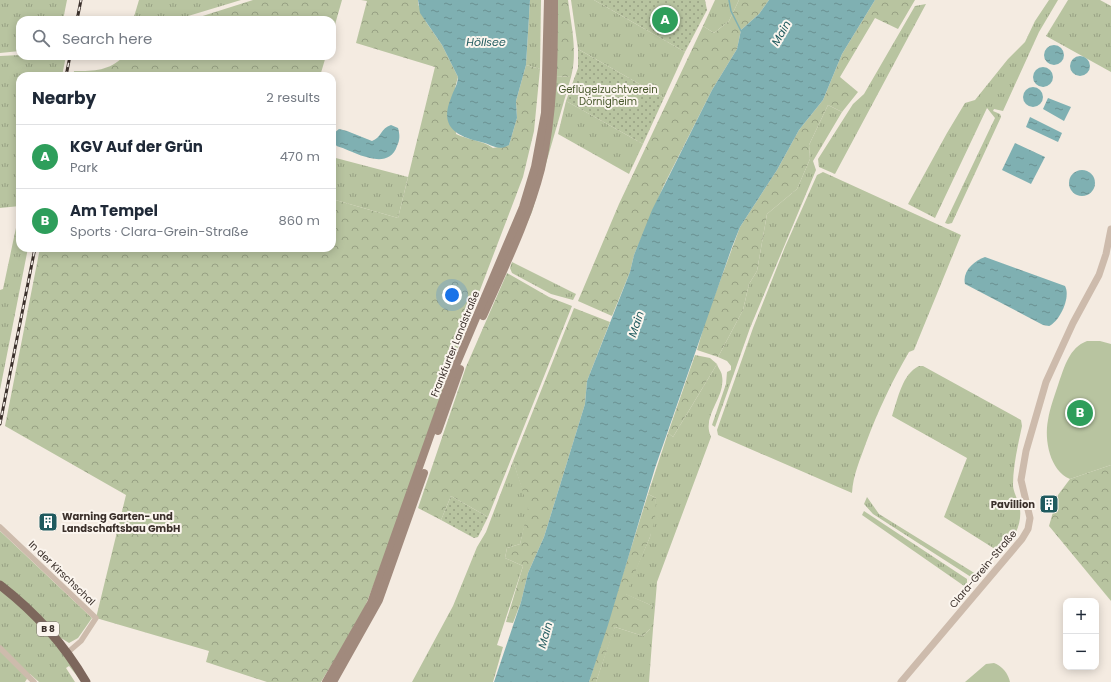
<!DOCTYPE html>
<html lang="en">
<head>
<meta charset="utf-8">
<style>
  body { margin:0; font-family:Poppins,sans-serif; background:#f6f6f7; color:#1f2937 }
  .controls { position:absolute; right:12px; bottom:12px; display:grid; overflow:hidden; border-radius:8px; box-shadow:0 2px 10px #0003 }
  .controls button { width:36px; height:36px; display:grid; place-items:center; padding:0; border:0; border-bottom:1px solid #e0e1e3; background:#fff; color:#1f2937; font:20px sans-serif }
  .you { position:absolute; left:452px; top:295px; width:14px; height:14px; margin:-10px; border:3px solid #fff; border-radius:50%; background:#1a73e8; box-shadow:0 0 0 6px #1a73e833 }
  .badge { display:grid; place-items:center; width:26px; height:26px; border-radius:50%; background:#1f5a5e; color:#fff; font-size:13px; font-weight:700 }
  .pin { position:absolute; translate:-50% -50%; border:2px solid #fff; box-shadow:0 1px 4px #0006 }
  .list { margin:0; padding:0; list-style:none }
  h2 { display:flex; justify-content:space-between; align-items:center; height:52px; margin:0; padding:0 16px; font-size:17px }
  h2 small { font-size:13px; font-weight:400; color:#747a83 }
  .list li { display:grid; grid-template-columns:26px 1fr auto; gap:12px; align-items:center; box-sizing:border-box; height:64px; padding:0 16px; border-top:1px solid #e0e1e3 }
  .list b { display:block; font-size:15px; white-space:nowrap }
  .list p { margin:0; font-size:13px; white-space:nowrap; color:#747a83 }
  .list em { font-size:13px; font-style:normal; color:#747a83 }
  .icon { flex:none; width:22px; height:22px; fill:none; stroke:currentColor; stroke-width:2; stroke-linecap:round; stroke-linejoin:round }
  .map { position:relative; flex:none; width:1111px; height:682px; overflow:hidden }
  .search { position:absolute; background:#fff; box-shadow:0 2px 10px #0003; left:16px; top:16px; width:320px; height:44px; display:flex; align-items:center; gap:10px; box-sizing:border-box; padding:0 14px; border-radius:12px; color:#747a83; font-size:15px }
  .panel { position:absolute; background:#fff; box-shadow:0 2px 10px #0003; left:16px; top:72px; width:320px; height:180px; border-radius:12px }
  .map>svg:first-child { display:block }
</style>
</head>
<body>
<div class="map">
<svg width="1111" height="682" viewBox="0 0 1111 682">
  <defs>
    <pattern id="grass-tufts" width="24" height="20" patternUnits="userSpaceOnUse"><rect width="24" height="20" fill="#b8c4a0"/><path d="M3 7l-1-3M5 7V3M7 7l1-3M15 17l-1-3M17 17v-4M19 17l1-3" fill="none" stroke="#97a083"/></pattern>
    <pattern id="forest-crowns" width="20" height="18" patternUnits="userSpaceOnUse"><rect width="20" height="18" fill="#b8c4a0"/><path d="M2 6a3 3 0 1 1 6 0M12 15a3 3 0 1 1 6 0" fill="none" stroke="#97a083"/></pattern>
    <pattern id="garden-dots" width="8" height="8" patternUnits="userSpaceOnUse"><rect width="8" height="8" fill="#b8c4a0"/><path d="M2 2h.1M6 6h.1" fill="none" stroke="#97a083" stroke-width="1.8" stroke-linecap="round"/></pattern>
    <pattern id="water-ripples" width="26" height="14" patternUnits="userSpaceOnUse"><rect width="26" height="14" fill="#7fb0b2"/><path d="M2 4q2-2 4 0t4 0M15 11q2-2 4 0t4 0" fill="none" stroke="#699091"/></pattern>
  </defs>
  <rect width="100%" height="100%" fill="#f4ebe1"/>
  <g fill="url(#grass-tufts)">
    <path d="M0 0H67L63 20H20V51L0 53Z"/>
    <path d="M139 0H241L175 20H133Z"/>
    <path d="M530 0H541L540 69 526 65Z"/>
    <path d="M571 0H594L685 52 664 98 578 49Z"/>
    <path d="M715 0H739L729 21 714 33 703 26Z"/>
    <path d="M1049 0H1058L1039 32 1003 111 994 109 993 111 1000 114 1001 117 952 223 948 224 945 223 995 118 987 108 935 218 908 204 947 133 965 103 975 100 1008 59 1025 42 1035 21Z"/>
    <path d="M1068 0H1100L1111 6V72L1046 36Z"/>
    <path d="M926 4 835 174 819 167 818 159 853 104 864 94 915 6Z"/>
    <path d="M20 55 66 56 62 76H20V206L0 208V56Z"/>
    <path d="M555 76 571 77 532 212 510 261Z"/>
    <path d="M566 101 643 144 629 174 558 134Z"/>
    <path d="M828 105 842 112 813 161 816 170 750 328 715 427 712 425 726 384 727 372 731 370V366L727 361 718 357 743 310 749 284 757 271 767 214 797 189 810 159 809 145Z"/>
    <path d="M332 157 408 177 398 218 332 199Z"/>
    <path d="M823 172 961 235 914 350 909 352C892 381 878 411 866 443 860 460 853 475 852 493L718 435 717 430 753 328 785 247 817 175Z"/>
    <path d="M20 209V248H28L0 390V290L3 289Z"/>
    <path d="M512 262 576 294 573 300 551 294 512 273 510 268Z"/>
    <path d="M717 364C718 368 722 372 722 376 726 398 701 415 711 437L657 582 655 607 625 594 650 537 656 498 648 494 668 433 673 437Z"/>
    <path d="M919 366H923L1021 420 1022 426C1018 445 1013 466 1013 485 1013 492 1019 501 1020 509 1022 525 1013 544 998 551L944 517 967 458 892 416C898 399 902 374 919 366Z"/>
    <path d="M513 461 529 508 520 544 507 548 505 558 523 566 497 645 503 647 493 682H412L453 606 477 547 486 532Z"/>
    <path d="M867 497 879 514 976 574 971 577 873 514 864 504Z"/>
    <path d="M864 511 967 579V588L862 515Z"/>
    <path d="M0 531 92 618 78 638 69 643 61 638 82 682 69 666 66 668 75 682H39L30 674 25 682H0Z"/>
    <path d="M615 627 643 636 650 629H653L649 682H596L613 631Z"/>
  </g>
  <g fill="url(#forest-crowns)">
    <path d="M253 0H342L332 35V20H190Z"/>
    <path d="M361 0H418V4L426 22 442 45 458 77 455 88 456 134C468 140 482 140 493 148L509 145 517 118 516 101 526 65 540 69 534 131 523 177 453 361 380 569 362 614 321 682H267L206 662 209 651 96 618 126 495 5 426 40 248H332V199L398 218 435 67 356 43 367 1Z"/>
    <path d="M557 0H568C571 24 578 53 571 77L555 76Z"/>
    <path d="M739 0H769L759 14 741 30 737 49 712 90 664 185 634 255 630 272 612 316 578 301 619 204 703 26 714 33 729 21Z"/>
    <path d="M875 0H915L898 29 875 18 840 77 858 92 842 112 828 105 809 145 810 159 797 189 767 214 757 271 749 284 743 310 718 357 697 350 706 319 740 227 777 170 799 130 823 100 842 54Z"/>
    <path d="M124 56H326L320 76H73L74 71C95 71 109 71 124 56Z"/>
    <path d="M507 273 549 297 572 306 488 517 451 496 441 520 418 508 466 367Z"/>
    <path d="M574 308 610 322 587 381 585 404 544 537 528 573 521 602 513 623 506 622 523 566 505 558 507 548 520 544 528 508 513 461Z"/>
    <path d="M695 355 710 358 717 364 673 437 668 433Z"/>
    <path d="M1111 465V601L1049 526 1058 495 1070 479Z"/>
    <path d="M648 494 656 498 655 519 650 537 626 594 655 607 653 629H650L643 636 615 627 596 682H589Z"/>
  </g>
  <g fill="url(#garden-dots)">
    <path d="M594 0H705L707 10 685 52Z"/>
    <path d="M578 49 664 98 643 144 566 101 578 68Z"/>
    <path d="M451 496 488 517 478 537 474 538 441 520Z"/>
  </g>
  <g fill="#b8c4a0">
    <path d="M1087 341H1100L1111 344V465L1070 479C1050 471 1044 440 1048 420 1050 407 1055 395 1059 382 1065 366 1069 348 1087 341Z"/>
    <path d="M994 663C1002 666 1008 673 1010 682H965L986 664Z"/>
  </g>
  <g fill="url(#water-ripples)">
    <path d="M418 0H530L526 65 516 101 517 118 509 145C497 152 492 144 481 142 456 136 439 127 451 98 453 91 458 84 458 77L442 45 420 13Z"/>
    <path d="M769 0H875L842 54 823 100 799 130 777 170 740 227 732 247 655 468 608 625 589 682H494L521 602 528 573 544 537 585 404 587 381 630 272 634 255 652 210 712 90 737 49 741 30 759 14Z"/>
    <circle cx="1054" cy="55" r="10"/>
    <circle cx="1080" cy="66" r="10"/>
    <circle cx="1043" cy="77" r="10"/>
    <circle cx="1033" cy="97" r="10"/>
    <path d="M1048 98 1071 107 1064 121 1043 109Z"/>
    <path d="M1030 117 1062 133 1058 142 1026 127Z"/>
    <path d="M391 125 398 128C400 135 400 140 397 146 389 170 360 155 345 149 341 147 336 147 334 143 333 140 334 136 334 133L339 129 347 131 372 141C381 138 381 128 391 125Z"/>
    <path d="M1015 143 1045 157 1031 184 1002 170Z"/>
    <circle cx="1082" cy="183" r="13"/>
    <path d="M985 257 1065 286C1071 297 1060 321 1049 326L1043 325 965 284C962 271 974 261 985 257Z"/>
  </g>
  <g fill="none" stroke-linecap="round" stroke-linejoin="round">
    <path stroke="#7fb0b2" stroke-width="1.5" d="M729 0 731 11 741 31"/>
    <g stroke="#cdbbac" stroke-width="5.5">
      <path d="M0 527 96 618 81 641 67 653"/>
      <path d="M0 648 34 682"/>
    </g>
    <path stroke="#cdbbac" stroke-width="7" d="M901 682 1022 539 1028 529 1030 518 1021 480 1026 451 1046 382 1073 323 1099 275 1106 254 1111 229"/>
    <g stroke="#a18a7d" stroke-width="8">
      <path d="M483 316C504 268 528 220 541 169 554 114 554 57 554 0"/>
      <path d="M438 431 460 369"/>
      <path d="M326 682 371 603 451 377 523 207 535 167 545 113 548 0"/>
      <path d="M333 682 379 600 424 473"/>
    </g>
    <path stroke="#7d675c" stroke-width="9" d="M0 585C35 612 64 644 86 682"/>
    <defs>
      <g id="rail">
        <path d="M77 20 81 0"/>
        <path d="M66 76 70 56"/>
        <path d="M0 424 35 248"/>
      </g>
    </defs>
    <use href="#rail" stroke="#3b302b" stroke-width="3"/>
    <use href="#rail" stroke="#fbf5ee" stroke-width="1.5" stroke-dasharray="4.5" stroke-linecap="butt"/>
  </g>
  <defs>
    <symbol id="building-square" viewBox="-11 -11 22 22"><rect x="-9" y="-9" width="18" height="18" rx="4" fill="#1f5a5e" stroke="#fbf5ee"/><path d="M-4-6H4V6H1V3H-1V6H-4ZM-2.5-4.3h1.7v1.8h-1.7ZM.8-4.3h1.7v1.8H.8ZM-2.5-1h1.7V.8h-1.7ZM.8-1h1.7V.8H.8Z" fill="#fff"/></symbol>
  </defs>
  <g fill-rule="evenodd">
    <use href="#building-square" x="1038" y="493" width="22" height="22"/>
    <use href="#building-square" x="37" y="511" width="22" height="22"/>
  </g>
  <g text-anchor="middle" dominant-baseline="central" stroke-width="4" stroke-linejoin="round" paint-order="stroke">
    <rect fill="#fbf5ee" stroke="#756b66" stroke-width="1" x="37" y="622" width="22" height="14" rx="3"/>
    <g font-size="9" font-weight="bold" fill="#3b302b">
      <text x="48" y="629">B 8</text>
    </g>
    <g font-size="10" fill="#4a5a2e" stroke="#fbf5ee">
      <text x="608" y="89">Geflügelzuchtverein<tspan x="608" dy="12">Dörnigheim</tspan></text>
    </g>
    <g font-size="10" fill="#3b302b" stroke="#fbf5ee">
      <text transform="translate(455 344) rotate(-68)">Frankfurter Landstraße</text>
      <text transform="translate(983 569) rotate(-50)">Clara-Grein-Straße</text>
      <text transform="translate(62 573) rotate(44)">In der Kirschschal</text>
    </g>
    <g font-size="10" font-weight="bold" fill="#3b302b" stroke="#fbf5ee" text-anchor="end">
      <text x="1035" y="504">Pavillion</text>
      <text x="62" y="516" text-anchor="start">Warning Garten- und<tspan x="62" dy="12">Landschaftsbau GmbH</tspan></text>
    </g>
    <g font-size="11" font-style="italic" fill="#1f5a5e" stroke="#fbf5ee">
      <text transform="translate(781 33) rotate(-60)">Main</text>
      <text x="486" y="42">Höllsee</text>
      <text transform="translate(636 324) rotate(-71)">Main</text>
      <text transform="translate(545 635) rotate(-74)">Main</text>
    </g>
  </g>
</svg>
<div class="controls">
<button>+</button>
<button>−</button>
</div>
<div class="you"></div>
<div class="pin badge" style="left:665px;top:20px;background:#2e9e5b">A</div>
<div class="pin badge" style="left:1080px;top:413px;background:#2e9e5b">B</div>
<div class="search"><svg class="icon" aria-label="search" viewBox="0 0 24 24"><circle cx="10" cy="10" r="6"/><path d="M15 15l6 6"/></svg>Search here</div>
<section class="panel">
<h2>Nearby<small>2 results</small></h2>
<ul class="list">
<li><span class="badge" style="background:#2e9e5b">A</span><div><b>KGV Auf der Grün</b><p>Park</p></div><em>470 m</em></li>
<li><span class="badge" style="background:#2e9e5b">B</span><div><b>Am Tempel</b><p>Sports · Clara-Grein-Straße</p></div><em>860 m</em></li>
</ul>
</section>
</div>
</body>
</html>
